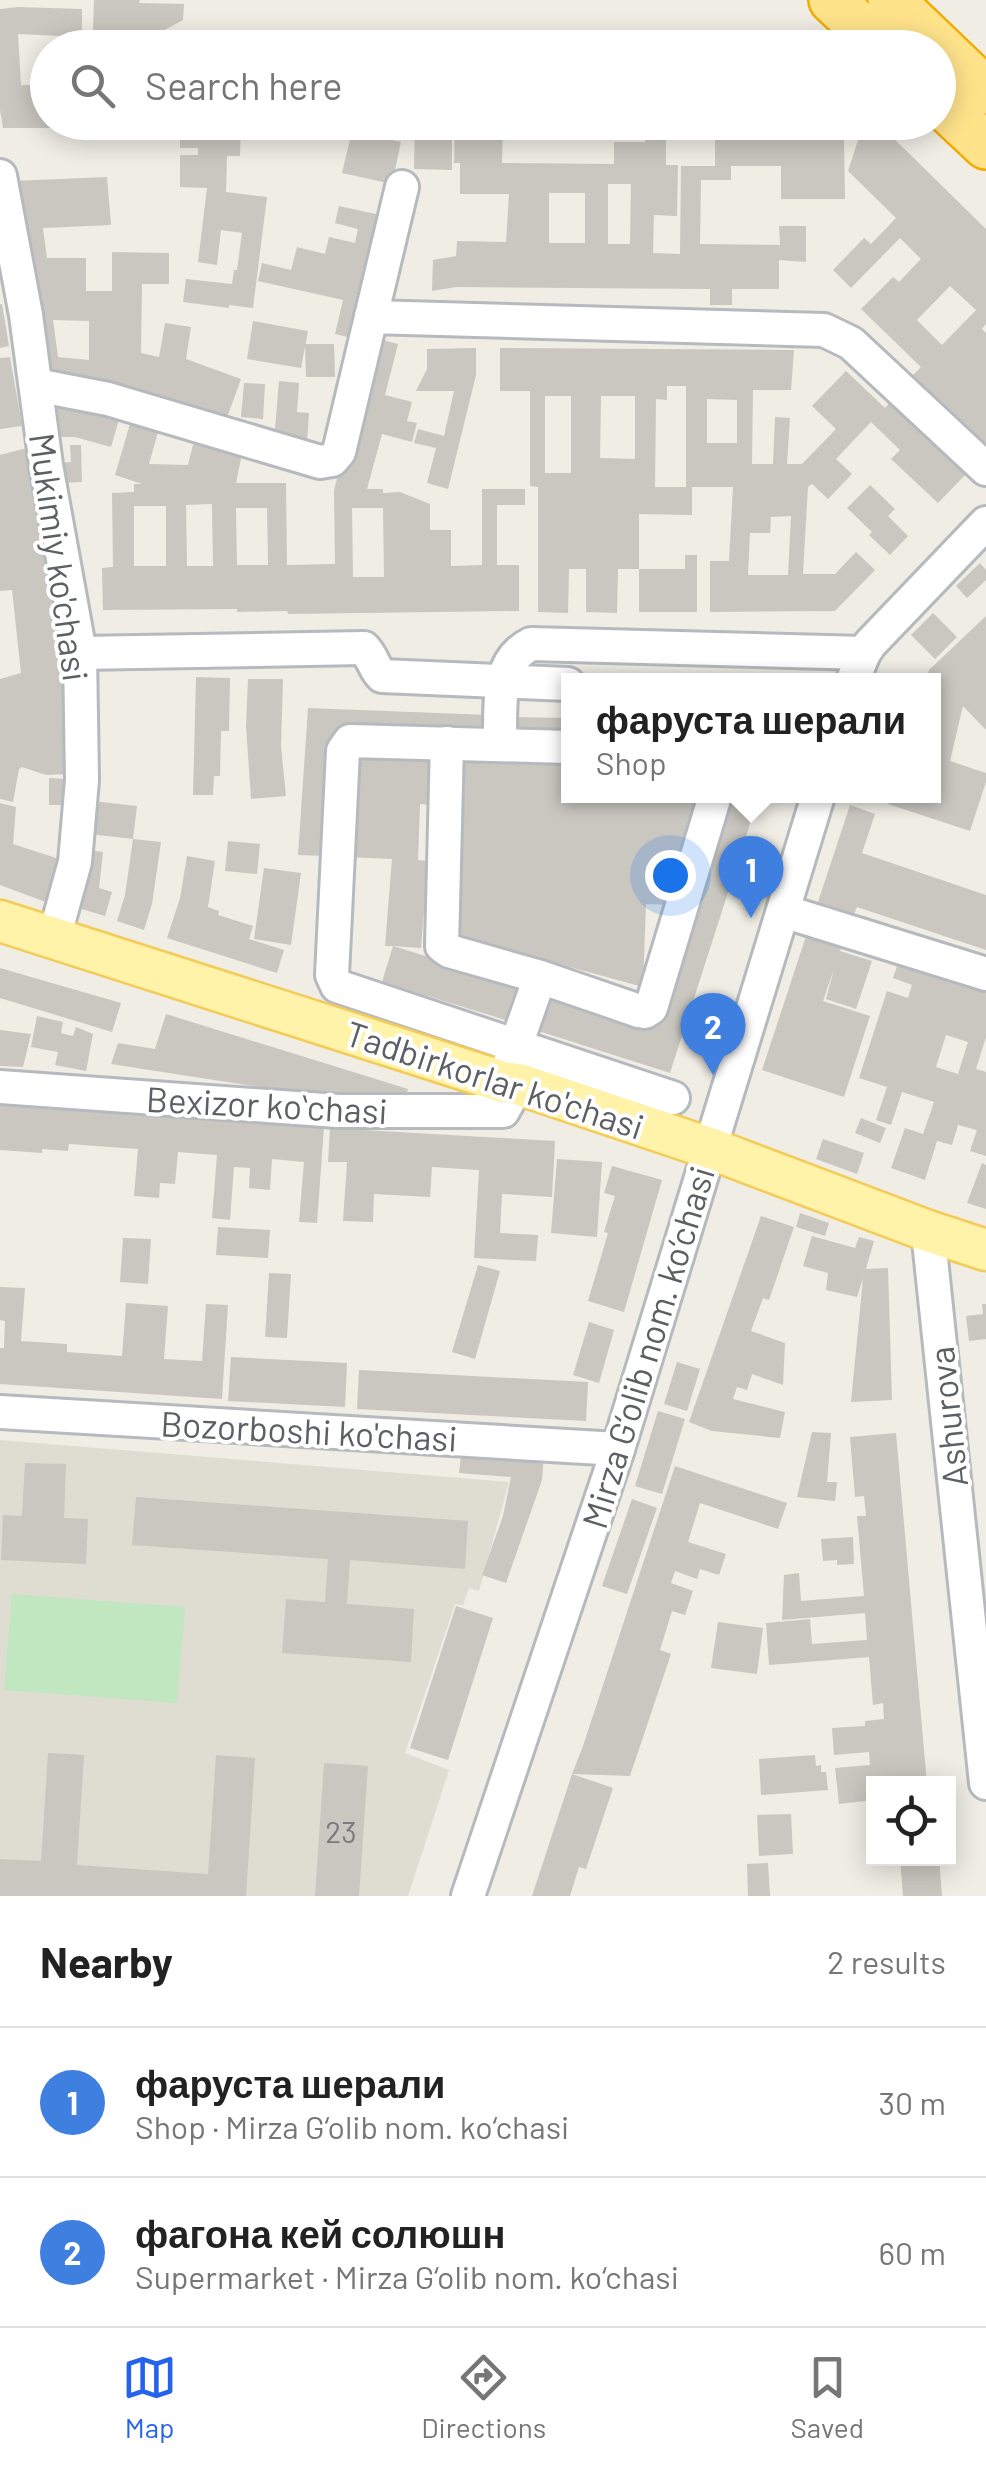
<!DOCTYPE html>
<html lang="en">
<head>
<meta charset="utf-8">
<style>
  body { margin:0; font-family:Barlow,sans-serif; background:#f2f2f2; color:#222 }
  .controls { position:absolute; right:30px; bottom:30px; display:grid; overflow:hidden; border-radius:0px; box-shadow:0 5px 25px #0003 }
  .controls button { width:90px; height:90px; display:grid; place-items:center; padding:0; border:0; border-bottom:2px solid #e0e0e0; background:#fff; color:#222; font:50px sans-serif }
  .you { position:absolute; left:670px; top:875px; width:35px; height:35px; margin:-25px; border:8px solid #fff; border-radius:50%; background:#1a73e8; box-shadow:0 0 0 15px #1a73e833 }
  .badge { display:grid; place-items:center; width:65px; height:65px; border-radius:50%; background:#2563eb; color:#fff; font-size:32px; font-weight:700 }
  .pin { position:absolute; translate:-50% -82px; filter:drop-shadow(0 2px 5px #0008) }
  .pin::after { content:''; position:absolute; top:52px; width:35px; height:30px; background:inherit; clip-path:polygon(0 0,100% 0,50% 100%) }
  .popup { position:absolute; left:561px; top:673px; width:380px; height:130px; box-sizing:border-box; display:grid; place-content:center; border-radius:0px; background:#fff; filter:drop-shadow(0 2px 8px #0005); font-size:32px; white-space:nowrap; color:#767676 }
  .popup b { font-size:38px; color:#222 }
  .popup::after { content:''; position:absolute; left:50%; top:100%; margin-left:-20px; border:20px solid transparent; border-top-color:#fff }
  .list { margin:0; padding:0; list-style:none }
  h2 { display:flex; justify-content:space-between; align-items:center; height:130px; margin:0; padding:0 40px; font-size:42px }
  h2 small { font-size:32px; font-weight:400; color:#767676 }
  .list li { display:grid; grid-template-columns:65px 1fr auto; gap:30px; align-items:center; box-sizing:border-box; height:150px; padding:0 40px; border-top:2px solid #e0e0e0 }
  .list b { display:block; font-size:38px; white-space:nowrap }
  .list p { margin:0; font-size:32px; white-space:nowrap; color:#767676 }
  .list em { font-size:32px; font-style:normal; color:#767676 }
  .icon { flex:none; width:55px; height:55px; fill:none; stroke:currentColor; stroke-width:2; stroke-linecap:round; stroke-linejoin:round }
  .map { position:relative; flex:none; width:986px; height:1896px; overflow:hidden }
  .search { position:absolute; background:#fff; box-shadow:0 5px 25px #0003; left:30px; right:30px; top:30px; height:110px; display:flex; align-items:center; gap:25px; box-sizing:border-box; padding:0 35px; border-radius:55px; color:#767676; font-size:38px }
  .sheet { height:430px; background:#fff }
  nav { display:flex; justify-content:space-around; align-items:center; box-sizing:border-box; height:140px; border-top:2px solid #e0e0e0; background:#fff; font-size:28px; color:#767676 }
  nav a { display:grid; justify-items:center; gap:5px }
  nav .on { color:#2563eb }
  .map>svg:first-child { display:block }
</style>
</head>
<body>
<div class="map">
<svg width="986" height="1896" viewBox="0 0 986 1896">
  <rect width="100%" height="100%" fill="#efede4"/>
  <path fill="#dfdcd2" d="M0 1440 509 1482 479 1591 469 1588 463 1605 455 1604 405 1753 449 1770 408 1896H0Z"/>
  <path fill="#c0e7c0" d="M12 1594 185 1607 177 1703 4 1690Z"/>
  <g fill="#cac7c1" fill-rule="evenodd">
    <path d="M94 0H140L139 3 184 4 183 20 157 34V48H61V36L18 34 21 85H48V122H84V128H3L0 110V9L18 7 82 9V31H93Z"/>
    <path d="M182 33 237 34V48H182Z"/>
    <path d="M320 34 491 35V48H320Z"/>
    <rect x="259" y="35" width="40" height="13"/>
    <rect x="506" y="35" width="50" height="13"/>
    <rect x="585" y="35" width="81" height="13"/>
    <path d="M812 35V48H685V36Z"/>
    <path d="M138 122H198V132H220V122H241L240 156H227L226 192 267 197 253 308 229 305V308L183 302 186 279 232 284 234 270H237L242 233 221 230 217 265 198 262 207 188 180 187V155H198V148H180V130L137 129Z"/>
    <path d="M415 122H452V170L414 169Z"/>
    <path d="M455 122H503L502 163 614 164V142H645V122H666V165H678L677 216 654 215 653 253 680 254 681 166H715V130H751V122H763V130L797 129V122H812V126H828L844 136 845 199H781V166H731V180H701L700 244 780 245 779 226H806V262L779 260V289H732V305H710V289L456 287 432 291 433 260 456 256 457 241 506 242 509 194H460V163H454ZM608 184H631L630 244H608ZM549 193H585V243H549Z"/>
    <path d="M864 122H877L986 229V324L982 329 986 333V458L907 381 921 367 861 309 893 277 899 282 921 259 900 238 851 288 833 270 864 238 871 244 896 218 848 171ZM950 286 976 310 942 345 917 320Z"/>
    <path d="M352 131 401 142 392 184 342 173Z"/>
    <path d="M107 177 111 225 43 228 47 258H86V291H112V252L169 253V284H142L141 353 159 357 165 323 191 327 186 359 241 379 225 423 45 373 13 181ZM53 320 89 321V360L58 357Z"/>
    <path d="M339 206 385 216 356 339 335 334 343 300 258 281 262 263 291 270 297 247 325 254 329 237 355 243 358 229 335 223Z"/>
    <path d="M0 304H2L9 346 0 348Z"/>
    <path d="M253 321 308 331 301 368 247 359Z"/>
    <path d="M374 338 398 344 385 395 412 402 407 421 417 423 412 442 382 434 367 489H383V493L400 492 430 504V530H451V566L482 565V489H525V505H497V565H519V611L288 614 287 611 237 612V609L103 610 102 568 113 567 112 493 134 492V484H142L115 475 130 424 158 432 149 464 188 465 194 441 242 454 236 483H286L287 565 335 564 334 490ZM212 504 213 566H187L186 505ZM134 506H166V566H134ZM236 508H267L268 565H237ZM352 508H383L384 577H353Z"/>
    <path d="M305 344H334L335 377H306Z"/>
    <path d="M476 348V375L448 489 427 483 436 448 414 443 418 429 444 436 454 391H416L427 369V349Z"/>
    <path d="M500 348 794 350 791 390H753L752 464H773L775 417 790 418 787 464H802L836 429 812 406 846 371 885 408 892 400 968 472 938 503 891 459 900 450 871 422 836 459 852 474 828 499 812 484 808 487 803 574H835L856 552 875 570 835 611 710 612V561H729L733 487H692V515L639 514V569H618L617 613 586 612V569H569L568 613 538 612V487L530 486V391H500ZM667 386H686V487H655L656 399 667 400ZM545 396H571V473H545ZM601 396H635V459L600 458ZM707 399 737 400V443H707ZM791 516 788 575H748L750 533H770L771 517Z"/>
    <path d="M10 357 22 426 0 429V358Z"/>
    <path d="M279 381 299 383 297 412 309 413 307 442 274 440Z"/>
    <path d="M244 383 265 384 263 419 241 417Z"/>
    <path d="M57 406H83L120 416 111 447 75 437H59Z"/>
    <path d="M70 445H81L82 482 60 483 59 463 71 462Z"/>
    <path d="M31 447 61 673 68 676V774L46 775 22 767 19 769 13 802 0 799V679L21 673 12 590 0 591V455Z"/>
    <path d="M870 485 895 509 888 516 908 536 890 555 869 535 872 532 847 508Z"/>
    <path d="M685 555H697V612H639V569H685Z"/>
    <path d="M980 563 986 570V580L967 598 956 586Z"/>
    <path d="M933 613 957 637 935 659 911 635Z"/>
    <path d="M986 616V730L963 706 950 761 986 773V782L970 831 888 804 890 796H934V680H926L929 670Z"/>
    <path d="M196 677 230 678 229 731H221L220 776H214L213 795H193Z"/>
    <path d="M248 679H283L281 746 286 796 251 799 246 726Z"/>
    <path d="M308 708 489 715 488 740 335 733 330 856 298 855Z"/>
    <path d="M511 717 568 718V744L511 743Z"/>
    <path d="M459 748 568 751V796H702L675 905 646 904 643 987 453 935Z"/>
    <path d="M351 754 436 757 434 805 420 804 418 860 428 861 421 948 393 946 523 986 512 1022 382 982 393 946H385L392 859 347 857Z"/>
    <path d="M49 778 65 779 66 805H49Z"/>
    <path d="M722 796H759L670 1073 532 1029 543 994 649 1027Z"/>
    <path d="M93 801 137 806 133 839 161 842 152 904 144 930 117 921 125 895 133 839 89 834Z"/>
    <path d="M0 803 16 807 13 844 62 860 51 904 0 885Z"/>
    <path d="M850 805 875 814 862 853 986 895V950L857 907 854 914 818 902Z"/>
    <path d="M228 841 260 844 257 874 225 871Z"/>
    <path d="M87 850 103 852 99 888 112 892 105 916 75 907Z"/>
    <path d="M187 856 215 861 208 907 219 911 218 915 253 926 249 939 284 950 277 973 167 938 180 898Z"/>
    <path d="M264 868 301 873 291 945 254 939Z"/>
    <path d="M810 924 845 935 840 951 872 961 856 1009 826 999 834 969 823 1001 870 1016 844 1097 762 1070Z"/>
    <path d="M898 963 986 991V1037L976 1069 986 1072V1156L970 1151 977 1130 958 1125 952 1145 937 1141 925 1180 891 1168 905 1128 923 1134 934 1102 902 1092 891 1125 876 1120 887 1087 859 1078 887 991 908 998 912 985 893 978ZM946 1035 968 1042 958 1074 936 1067Z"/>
    <path d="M0 968 121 1003 112 1032 0 998Z"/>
    <path d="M166 1014 408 1089 402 1109 111 1064 118 1043 155 1049Z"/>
    <path d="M37 1016 63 1022 61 1033 73 1036 76 1027 93 1034 86 1071 55 1065 58 1052 31 1047Z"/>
    <path d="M0 1030 31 1034 23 1067 0 1066Z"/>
    <path d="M0 1103 324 1127 317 1223 299 1222 304 1162 272 1159 270 1190 249 1188 250 1168 234 1167 230 1220 212 1218 217 1155 178 1152 175 1184 160 1183 159 1198 134 1196 138 1149 69 1144 68 1151 42 1149V1153L0 1150Z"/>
    <path d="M861 1118 886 1128 880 1143 855 1133Z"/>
    <path d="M330 1128 555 1141 552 1197 502 1194 500 1233 538 1235 536 1261 474 1258 479 1170 432 1167 430 1197 374 1194 373 1222 343 1221 347 1162H328Z"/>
    <path d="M823 1139 864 1153 857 1174 816 1159Z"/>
    <path d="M557 1159 602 1162 597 1237 551 1233Z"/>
    <path d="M982 1163 986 1165V1209L967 1203Z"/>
    <path d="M612 1166 662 1180 624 1312 588 1301 608 1233 604 1232 615 1196 604 1193Z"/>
    <path d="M800 1213 829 1223 825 1236 796 1227Z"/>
    <path d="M761 1216 794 1227 769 1300 763 1298 751 1331 785 1343 783 1385 752 1374 747 1390 737 1387 733 1399 785 1412 780 1438 712 1431 689 1422Z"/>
    <path d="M218 1227 270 1230 268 1258 216 1255Z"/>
    <path d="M812 1236 855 1248 859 1237 874 1241 866 1269 888 1268 892 1400 851 1402 863 1278 857 1297 826 1290 828 1273 803 1266Z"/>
    <path d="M123 1238 151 1239 148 1284 120 1282Z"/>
    <path d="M478 1265 500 1271 475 1359 452 1352Z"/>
    <path d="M269 1273 291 1274 287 1338 265 1337Z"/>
    <path d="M0 1287 25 1288 21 1341 67 1344V1352L122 1356 126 1303 168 1306 164 1359 202 1361 206 1304 228 1305 222 1399 0 1384V1348H4L5 1321 0 1320Z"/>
    <path d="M982 1304H986V1339L969 1341 966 1316 983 1314Z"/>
    <path d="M589 1322 614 1330 599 1383 573 1375Z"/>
    <path d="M231 1357 347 1363 345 1407 228 1401Z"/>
    <path d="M677 1362 700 1369 687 1411 664 1404Z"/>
    <path d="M359 1370 588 1382 586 1421 357 1409Z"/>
    <path d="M658 1411 685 1419 662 1494 635 1486Z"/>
    <path d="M812 1432 831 1433 827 1482H837L835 1501 797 1497Z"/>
    <path d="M896 1433 927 1784H874V1800L839 1804 835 1768 870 1765 869 1752 834 1755 832 1728 865 1726V1721L884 1719 883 1703 873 1705 869 1657 769 1665 766 1623 810 1619 812 1644 867 1640 865 1613 782 1620 784 1575 799 1573 801 1601 864 1596 857 1516H866L864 1496 855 1497 850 1437Z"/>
    <path d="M462 1447 544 1454 542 1480 506 1583 482 1575 503 1516 511 1477 459 1473Z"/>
    <path d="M25 1463 66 1464 64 1518 88 1519 86 1564 1 1560 3 1515 22 1516Z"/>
    <path d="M675 1466 787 1503 778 1529 700 1503 688 1542 726 1554 719 1575 700 1569 697 1579 675 1571 671 1583 693 1591 685 1615 672 1611 660 1650 671 1654 630 1776 572 1774 613 1788 586 1869 579 1867 570 1896H532L572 1774 583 1746Z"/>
    <path d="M136 1497 468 1521 465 1569 350 1560 347 1604 414 1609 411 1662 282 1653 286 1599 325 1602 328 1559 132 1545Z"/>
    <path d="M632 1499 657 1508 627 1594 602 1586Z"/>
    <path d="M853 1537 854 1564 837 1565V1560L823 1561 821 1539Z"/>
    <path d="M456 1606 493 1618 448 1760 410 1748Z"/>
    <path d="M718 1622 763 1628 757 1674 711 1668Z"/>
    <path d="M48 1753 84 1755 77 1865 208 1874 216 1755 255 1758 246 1896H0V1859L41 1861Z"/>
    <path d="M815 1755 816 1766 821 1765V1772H826L828 1790 761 1795 759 1759Z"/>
    <path d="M324 1763 368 1766 359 1896H315Z"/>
    <path d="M791 1814 793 1854 759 1856 757 1815Z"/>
    <path d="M900 1858H939L942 1896H903Z"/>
    <path d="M768 1863 770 1896H748L747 1864Z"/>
  </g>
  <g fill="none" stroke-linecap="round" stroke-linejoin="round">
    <defs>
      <g id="minor">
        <path d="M0 176 26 315 46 465 80 653 82 780 75 862 54 938"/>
        <path d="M371 317 402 187"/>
        <path d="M36 385 108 399 320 462 332 460 339 452 371 317 824 330 851 343 986 469"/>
        <path d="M80 653 364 648C374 659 373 667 382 676L568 684"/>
        <path d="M853 680 864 653 870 644 986 523"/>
        <path d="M447 743 442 946 449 951 540 977 639 1011 645 1012 651 1008 715 796"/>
        <path d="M500 744C501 710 494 662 531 644L864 653"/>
        <path d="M568 747 350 741 343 751 332 975 337 986 673 1098"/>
        <path d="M783 911 986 974"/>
        <path d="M508 1068 540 977"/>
        <path d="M0 1087 338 1111H503L518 1084"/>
        <path d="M928 1231 986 1783"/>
        <path d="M0 1412 618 1449"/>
        <path d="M468 1896 618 1449 818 796"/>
      </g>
      <path id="major" d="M0 921 503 1082 518 1084 709 1148 928 1231 986 1250"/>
      <g id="highway">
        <path d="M832 0 883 48"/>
        <path d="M891 0 986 91"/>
        <path d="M938 101 986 146"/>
      </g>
    </defs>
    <use href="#minor" stroke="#b6babe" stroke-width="38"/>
    <use href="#major" stroke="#f5cb57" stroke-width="45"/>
    <use href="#highway" stroke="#f3ab00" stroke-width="50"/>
    <use href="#minor" stroke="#fff" stroke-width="32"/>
    <use href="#major" stroke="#fff2a9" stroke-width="40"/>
    <use href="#highway" stroke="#ffe38b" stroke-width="45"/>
  </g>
  <g text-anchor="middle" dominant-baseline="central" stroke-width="8" stroke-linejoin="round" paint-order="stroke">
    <g font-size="30" fill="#787a7c">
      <text x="341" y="1831">23</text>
    </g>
    <g font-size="35" fill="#5c6065" stroke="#fff">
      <text transform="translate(60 557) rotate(82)">Mukimiy ko'chasi</text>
      <text transform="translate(495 1079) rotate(18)">Tadbirkorlar ko'chasi</text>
      <text transform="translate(267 1104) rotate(3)">Bexizor koʻchasi</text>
      <text transform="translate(647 1347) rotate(-73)">Mirza G‘olib nom. ko‘chasi</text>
      <text transform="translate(947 1417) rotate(-96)">Ashurova</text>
      <text transform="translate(309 1430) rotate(3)">Bozorboshi ko'chasi</text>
    </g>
  </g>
</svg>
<div class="controls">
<button><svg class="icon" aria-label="locate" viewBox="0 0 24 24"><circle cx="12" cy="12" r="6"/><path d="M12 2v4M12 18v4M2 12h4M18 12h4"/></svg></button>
</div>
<div class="you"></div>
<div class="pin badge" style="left:751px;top:918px;background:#3f7fe0">1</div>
<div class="popup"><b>фаруста шерали</b>Shop</div>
<div class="pin badge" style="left:713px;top:1075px;background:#3f7fe0">2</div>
<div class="search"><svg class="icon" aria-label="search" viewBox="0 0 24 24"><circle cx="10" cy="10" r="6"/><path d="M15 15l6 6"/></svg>Search here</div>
</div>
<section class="sheet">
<h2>Nearby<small>2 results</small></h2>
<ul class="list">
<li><span class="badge" style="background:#3f7fe0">1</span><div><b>фаруста шерали</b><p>Shop · Mirza G‘olib nom. ko‘chasi</p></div><em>30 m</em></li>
<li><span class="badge" style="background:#3f7fe0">2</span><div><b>фагона кей солюшн</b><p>Supermarket · Mirza G‘olib nom. ko‘chasi</p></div><em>60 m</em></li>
</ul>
</section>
<nav>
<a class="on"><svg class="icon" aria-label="map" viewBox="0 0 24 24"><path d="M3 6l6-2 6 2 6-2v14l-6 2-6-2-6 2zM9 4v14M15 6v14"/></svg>Map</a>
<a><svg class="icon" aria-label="directions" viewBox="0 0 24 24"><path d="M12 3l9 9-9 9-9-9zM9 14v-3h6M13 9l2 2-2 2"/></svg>Directions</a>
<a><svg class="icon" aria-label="saved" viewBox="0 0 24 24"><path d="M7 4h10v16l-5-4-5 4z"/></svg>Saved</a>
</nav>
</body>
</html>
